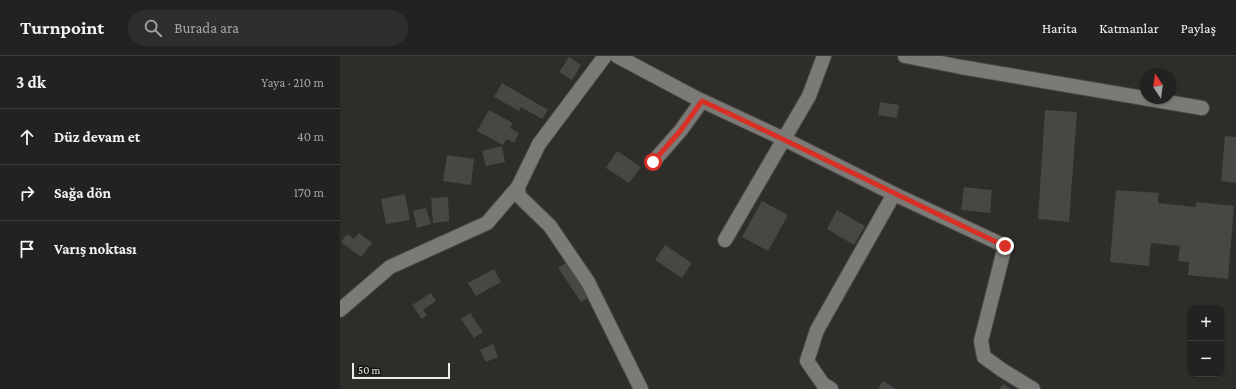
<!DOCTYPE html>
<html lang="tr">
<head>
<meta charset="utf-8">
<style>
  body { margin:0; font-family:"Crimson Pro",serif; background:#2e2f2d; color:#f1f3f6 }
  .controls { position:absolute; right:12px; bottom:12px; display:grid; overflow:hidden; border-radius:8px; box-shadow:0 1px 3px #0004 }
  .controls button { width:36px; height:36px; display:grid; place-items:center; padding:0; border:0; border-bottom:1px solid #3f3f3e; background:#222220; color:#f1f3f6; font:20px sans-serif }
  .compass { position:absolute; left:800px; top:12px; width:36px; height:36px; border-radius:50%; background:#222220; box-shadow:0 1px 3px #0004; rotate:347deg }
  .scale { position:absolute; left:12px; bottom:10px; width:98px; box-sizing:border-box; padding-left:4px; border:2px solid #ededea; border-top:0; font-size:11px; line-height:14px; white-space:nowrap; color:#ededea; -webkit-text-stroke:3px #161514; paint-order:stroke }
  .stop { position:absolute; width:12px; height:12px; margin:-9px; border:3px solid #d93025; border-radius:50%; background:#fff }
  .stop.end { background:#d93025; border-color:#fff; box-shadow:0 1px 4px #0008 }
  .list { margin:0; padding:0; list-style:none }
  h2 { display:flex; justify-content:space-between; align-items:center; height:52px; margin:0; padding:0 16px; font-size:17px }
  h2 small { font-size:13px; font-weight:400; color:#a2a4a5 }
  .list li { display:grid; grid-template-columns:26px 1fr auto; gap:12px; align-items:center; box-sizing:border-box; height:56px; padding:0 16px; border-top:1px solid #3f3f3e }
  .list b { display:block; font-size:15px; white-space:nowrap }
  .list em { font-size:13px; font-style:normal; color:#a2a4a5 }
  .icon { flex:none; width:22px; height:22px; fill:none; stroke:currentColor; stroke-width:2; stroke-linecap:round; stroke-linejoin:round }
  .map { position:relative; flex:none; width:896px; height:333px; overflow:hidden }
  header { display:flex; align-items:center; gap:24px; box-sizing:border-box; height:56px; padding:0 20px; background:#222220; border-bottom:1px solid #3f3f3e }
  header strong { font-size:19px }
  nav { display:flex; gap:22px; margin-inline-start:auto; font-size:14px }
  .search { width:280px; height:36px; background:#2e2f2d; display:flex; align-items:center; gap:10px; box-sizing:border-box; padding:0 14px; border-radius:22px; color:#a2a4a5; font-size:15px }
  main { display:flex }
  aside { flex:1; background:#222220 }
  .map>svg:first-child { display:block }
</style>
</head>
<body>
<header>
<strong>Turnpoint</strong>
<div class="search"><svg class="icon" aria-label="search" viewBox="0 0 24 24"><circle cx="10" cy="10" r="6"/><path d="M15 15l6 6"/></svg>Burada ara</div>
<nav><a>Harita</a><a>Katmanlar</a><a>Paylaş</a></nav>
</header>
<main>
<aside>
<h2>3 dk<small>Yaya · 210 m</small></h2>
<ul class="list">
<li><svg class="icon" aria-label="ahead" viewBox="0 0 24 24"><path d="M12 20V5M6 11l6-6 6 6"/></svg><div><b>Düz devam et</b></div><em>40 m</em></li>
<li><svg class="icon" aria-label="right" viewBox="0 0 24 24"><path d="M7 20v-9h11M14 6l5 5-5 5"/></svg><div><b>Sağa dön</b></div><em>170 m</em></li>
<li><svg class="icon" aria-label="arrive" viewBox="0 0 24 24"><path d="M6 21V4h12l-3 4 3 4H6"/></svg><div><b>Varış noktası</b></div></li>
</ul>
</aside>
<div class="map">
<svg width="896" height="333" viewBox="0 0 896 333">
  <rect width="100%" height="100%" fill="#2e2d2a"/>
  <g fill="#474743">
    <path d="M229 1 241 9 232 24 219 16Z"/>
    <path d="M162 27 208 54 202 63 181 51 179 55 154 41Z"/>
    <path d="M540 46 559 49 557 62 538 59Z"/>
    <path d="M149 54 173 67 170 72 179 77 174 87 167 83 163 89 137 75Z"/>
    <path d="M705 54 737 56 729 166 698 163Z"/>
    <path d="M885 80 896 81V127L881 125Z"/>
    <path d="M162 90 165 106 146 110 142 95Z"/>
    <path d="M277 95 301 111 289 127 266 112Z"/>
    <path d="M107 99 134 103 131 129 103 125Z"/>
    <path d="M624 131 652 134 650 157 621 154Z"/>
    <path d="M776 134 819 137 818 147 856 151V146L894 150 888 223 848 219 849 206 838 205 840 190 811 187 809 210 770 206Z"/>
    <path d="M65 138 70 164 46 168 41 143Z"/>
    <path d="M108 141 109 165 93 167 91 142Z"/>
    <path d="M422 145 448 159 428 195 402 181Z"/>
    <path d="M86 152 91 168 77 172 73 155Z"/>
    <path d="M497 154 525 170 514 189 487 173Z"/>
    <path d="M19 177 32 187 21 201 1 186 7 178 14 183Z"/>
    <path d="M325 189 352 207 342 222 315 204Z"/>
    <path d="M230 204 252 239 241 246 218 212Z"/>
    <path d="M154 213 161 226 136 240 128 227Z"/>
    <path d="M91 237 96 245 83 254 87 259 82 263 72 249Z"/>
    <path d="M130 257 143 276 134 282 121 263Z"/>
    <path d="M153 288 158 301 146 306 140 294Z"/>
    <path d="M543 325 556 333H538Z"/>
    <path d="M663 328 671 333H659Z"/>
  </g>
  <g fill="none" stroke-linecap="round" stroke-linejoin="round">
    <defs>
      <g id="minor">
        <path d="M277 0 356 42 444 83 554 138 665 190 641 285 644 301 662 314 693 333"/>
        <path d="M565 0 621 11 862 52"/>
        <path d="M313 106 341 74 362 45"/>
        <path d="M178 131 179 140 210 170 248 226 301 333"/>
        <path d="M385 184 469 40 484 0"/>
        <path d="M0 254 50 211 147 167 178 131 199 88 265 0"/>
        <path d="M491 333 483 328 467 305 477 274 554 138"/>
      </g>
    </defs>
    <use href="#minor" stroke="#4a4946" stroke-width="16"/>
    <use href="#minor" stroke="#7b7a76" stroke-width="14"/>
  </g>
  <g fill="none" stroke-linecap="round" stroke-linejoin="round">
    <path stroke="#d93025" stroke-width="5" d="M313 106 341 74 362 45C464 92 564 143 665 190"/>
  </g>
</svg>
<div class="controls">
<button>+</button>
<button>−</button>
</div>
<svg class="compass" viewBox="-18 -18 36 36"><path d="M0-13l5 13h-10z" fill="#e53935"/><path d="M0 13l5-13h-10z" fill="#a2a4a5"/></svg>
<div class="scale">50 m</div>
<div class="stop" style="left:313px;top:106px"></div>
<div class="stop end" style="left:665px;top:190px"></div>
</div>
</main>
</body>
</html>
